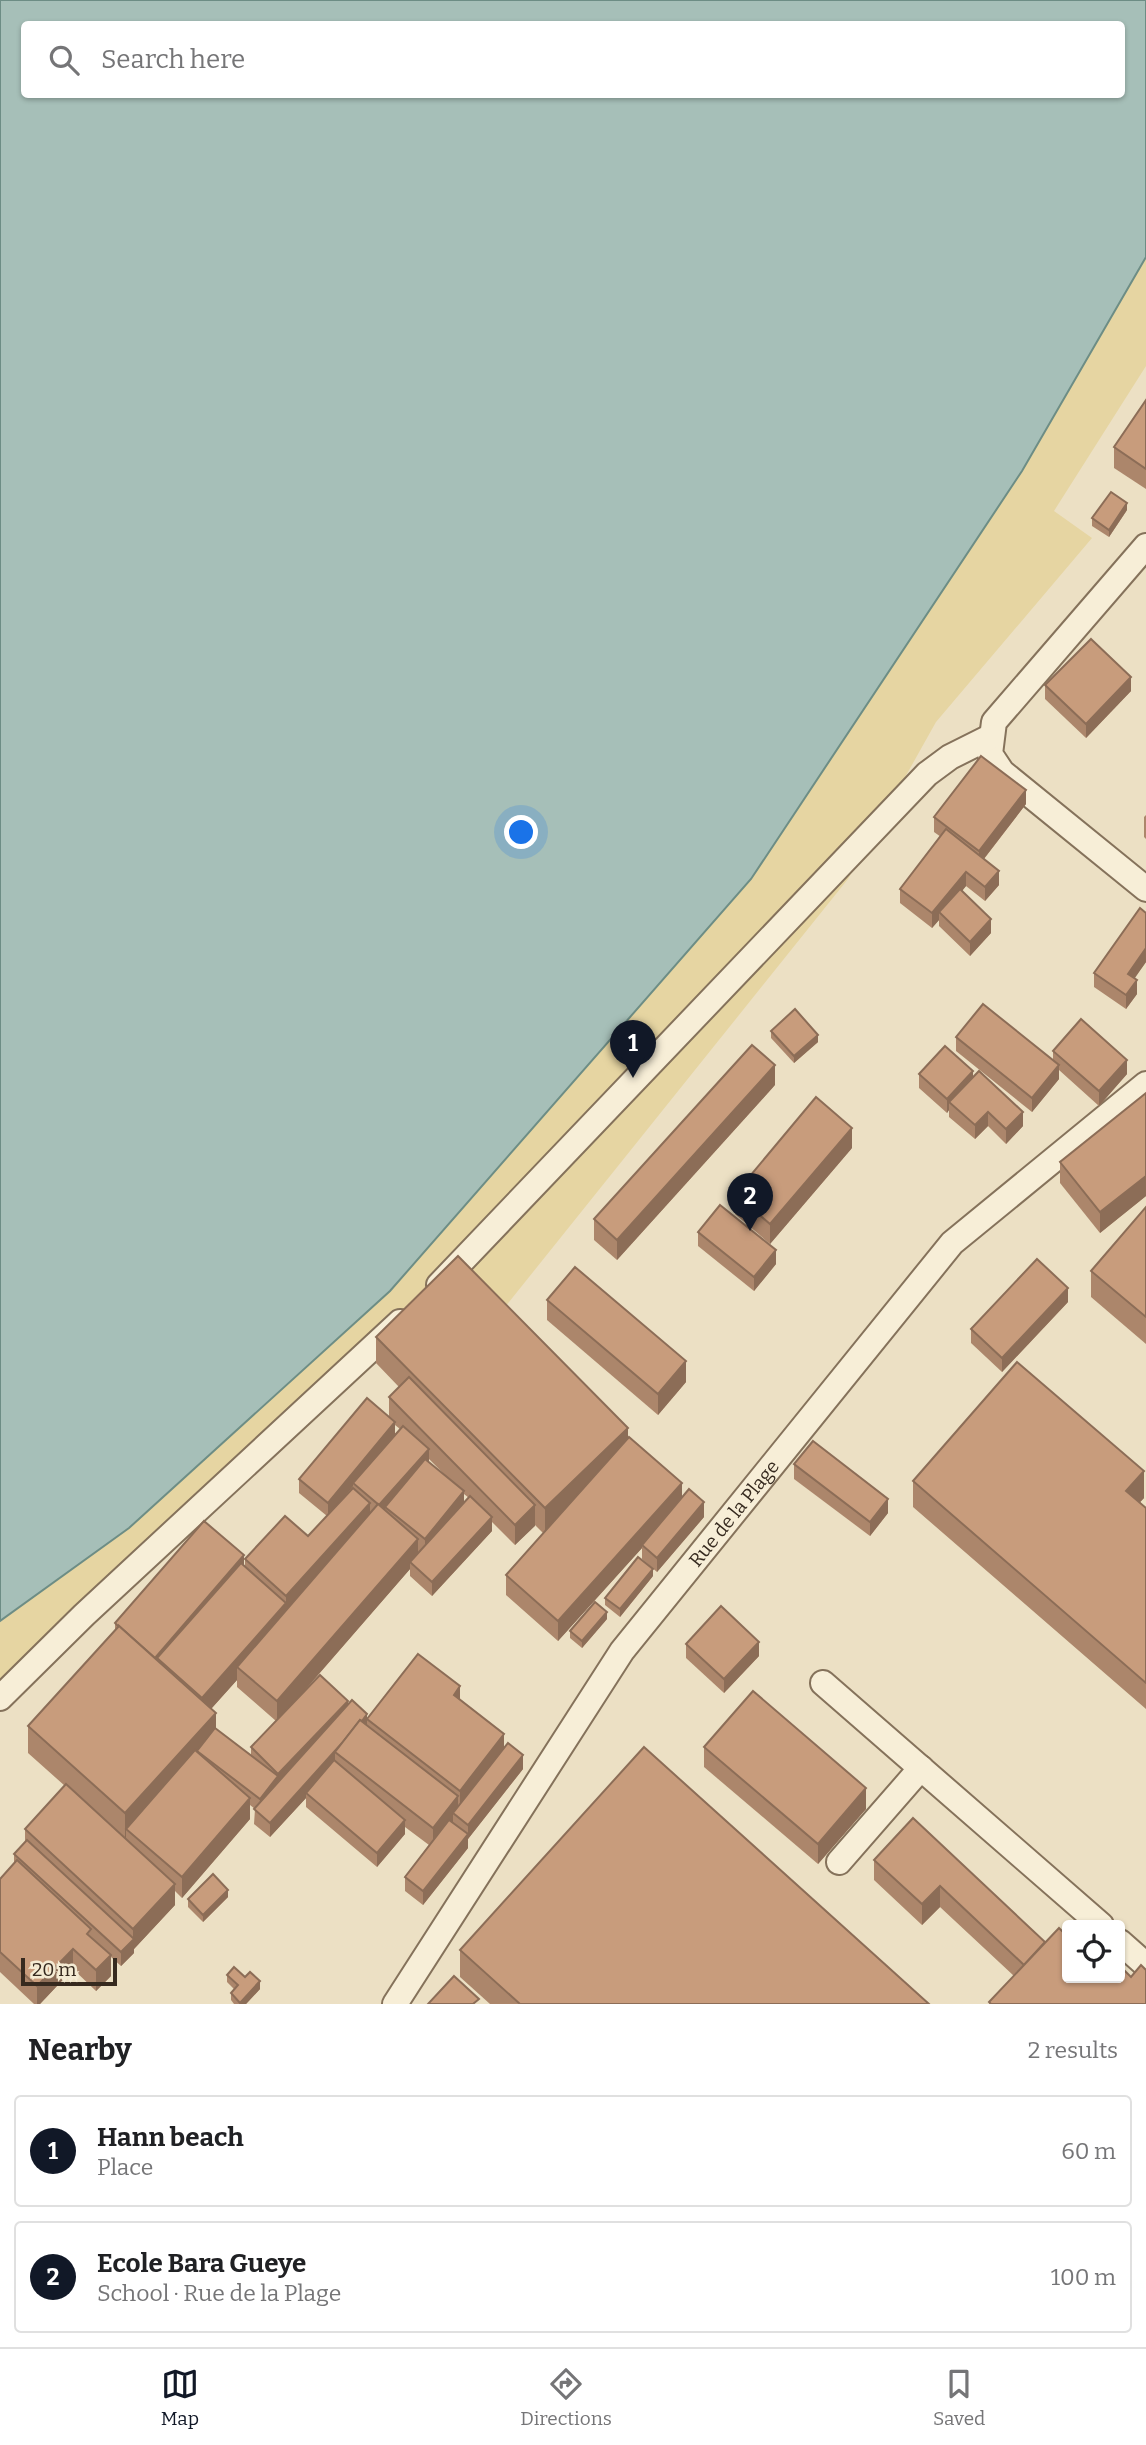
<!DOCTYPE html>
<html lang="en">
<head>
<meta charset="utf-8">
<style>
  body { margin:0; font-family:Bitter,serif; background:#f2f2f2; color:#202124 }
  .controls { position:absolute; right:21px; bottom:21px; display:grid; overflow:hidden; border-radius:7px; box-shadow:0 2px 5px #0004 }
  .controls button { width:63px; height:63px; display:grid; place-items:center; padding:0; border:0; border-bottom:2px solid #e0e0e0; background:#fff; color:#202124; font:35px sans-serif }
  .scale { position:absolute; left:21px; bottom:18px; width:96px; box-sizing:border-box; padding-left:7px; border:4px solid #362a1f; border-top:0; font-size:19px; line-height:24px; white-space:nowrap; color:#362a1f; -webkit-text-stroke:5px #f4ebd3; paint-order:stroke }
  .you { position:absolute; left:522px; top:833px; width:24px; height:24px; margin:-18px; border:5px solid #fff; border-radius:50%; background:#1a73e8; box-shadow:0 0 0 10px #1a73e833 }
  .badge { display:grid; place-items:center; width:46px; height:46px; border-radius:50%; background:#111827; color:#fff; font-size:23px; font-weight:700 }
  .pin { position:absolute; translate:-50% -58px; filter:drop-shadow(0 2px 4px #0008) }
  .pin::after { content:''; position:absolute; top:37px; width:24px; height:21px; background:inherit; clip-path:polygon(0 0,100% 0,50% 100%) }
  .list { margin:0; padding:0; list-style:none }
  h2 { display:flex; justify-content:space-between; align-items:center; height:91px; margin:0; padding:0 28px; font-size:30px }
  h2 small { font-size:23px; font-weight:400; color:#757577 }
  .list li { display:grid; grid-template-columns:46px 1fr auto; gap:21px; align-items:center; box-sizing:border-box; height:112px; margin:0 14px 14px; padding:0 14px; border:2px solid #e0e0e0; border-radius:7px }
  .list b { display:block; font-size:26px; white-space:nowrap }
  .list p { margin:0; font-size:23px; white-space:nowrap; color:#757577 }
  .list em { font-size:23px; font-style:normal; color:#757577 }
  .icon { flex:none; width:38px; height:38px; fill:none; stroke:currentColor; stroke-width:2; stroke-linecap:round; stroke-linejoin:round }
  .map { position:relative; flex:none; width:1146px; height:2004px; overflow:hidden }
  .search { position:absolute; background:#fff; box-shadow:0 2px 5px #0004; left:21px; right:21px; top:21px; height:77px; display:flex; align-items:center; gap:18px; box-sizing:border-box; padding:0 24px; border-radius:7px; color:#757577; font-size:26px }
  .sheet { height:343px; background:#fff }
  nav { display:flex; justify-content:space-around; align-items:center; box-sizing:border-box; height:98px; border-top:2px solid #e0e0e0; background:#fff; font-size:19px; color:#757577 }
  nav a { display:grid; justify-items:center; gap:4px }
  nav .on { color:#111827 }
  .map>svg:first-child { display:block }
</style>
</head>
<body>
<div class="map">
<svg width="1146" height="2004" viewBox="0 0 1146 2004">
  <rect width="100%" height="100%" fill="#ece0c4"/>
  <path fill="#e6d5a2" d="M1146 257V366L1054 511 1092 538 936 722 848 879 501 1312 461 1277 336 1396 0 1680V1621L129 1528 390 1291 751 879 1022 471Z"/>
  <path fill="#a6bfb8" stroke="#6d8d85" stroke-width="2" fill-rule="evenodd" d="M0 0H1146V257L1022 471 751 879 390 1291 129 1528 0 1621ZM24 24H1122V94H24Z"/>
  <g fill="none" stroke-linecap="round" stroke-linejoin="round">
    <defs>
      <g id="minor">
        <path d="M1146 546 994 722 990 754 1002 772 1146 889"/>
        <path d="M439 1285 927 774 950 757 990 737"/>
        <path d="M823 1683 1101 1925"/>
        <path d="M0 1698 84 1615 400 1322"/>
        <path d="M839 1862 921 1768"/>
        <path d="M1120 1942 1146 1965"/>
        <path id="s1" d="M395 2004 622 1651 952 1243 1146 1084"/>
      </g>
    </defs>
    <use href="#minor" stroke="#85725b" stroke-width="28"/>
    <use href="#minor" stroke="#f7eed7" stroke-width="24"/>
  </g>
  <g fill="#ac866b" fill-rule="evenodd">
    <path d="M1146 400V489L1114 468V447Z"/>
    <path d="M1127 510 1109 537 1092 526V518Z"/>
    <path d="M1045 685 1131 691 1086 738 1045 699Z"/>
    <path d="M1026 804 984 859 999 885 985 901 966 886 962 891 991 933 970 956 939 926V920L932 928 900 903V889L941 837 934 832V817Z"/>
    <path d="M1146 815V839L1144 837V817Z"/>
    <path d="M1146 913V962L1134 978 1137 994 1126 1009 1094 987V973Z"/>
    <path d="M771 1031 818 1042 794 1063 771 1038Z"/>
    <path d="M956 1037 1053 1060V1051L1127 1074 1099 1106 1059 1070V1079L1032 1112 956 1051Z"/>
    <path d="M919 1074 973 1078 1023 1126 1006 1144 988 1126 975 1139 949 1117V1110L947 1113 919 1088Z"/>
    <path d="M775 1085 617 1260 594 1240V1219Z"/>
    <path d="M1146 1093V1196L1100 1233 1060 1183V1162Z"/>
    <path d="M852 1148 770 1244 735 1214V1194Z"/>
    <path d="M1146 1207V1344L1091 1297V1271Z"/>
    <path d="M698 1232 776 1264 754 1291 698 1246Z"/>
    <path d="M547 1300 686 1382 658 1415 547 1320Z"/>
    <path d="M1068 1302 1002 1372 971 1343V1329Z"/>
    <path d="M376 1337 628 1438 682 1498 704 1517 657 1572 642 1559V1548L558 1641 506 1595V1575L543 1533 535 1525 515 1545 492 1522V1531L432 1596 410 1576V1569L299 1697 348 1704 367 1719 460 1700 504 1747 523 1769 468 1839V1848L423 1905 405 1891V1877L429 1845 405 1827V1834L377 1867 306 1807V1798L270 1837 254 1824 255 1809 250 1805V1819L182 1898 175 1891V1905L134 1949V1953L121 1966 111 1957V1976L96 1991 73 1969 40 2004H34L0 1972V1879L14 1864V1854L25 1842V1829L65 1786 28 1753V1726L115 1631V1623L244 1566 245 1567V1559L308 1536 327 1516 299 1493V1479L389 1416V1397L399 1387 376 1363ZM395 1425 400 1429 395 1434ZM429 1459 452 1482 429 1463ZM464 1494 469 1498 464 1504ZM237 1680V1687L276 1721 251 1747V1755L216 1729 211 1709Z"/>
    <path d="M794 1464 888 1513 870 1536 794 1479Z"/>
    <path d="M913 1481 1144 1498 1140 1502 1146 1508V1709L913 1507Z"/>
    <path d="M653 1576 620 1617 605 1605V1598Z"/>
    <path d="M607 1619 582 1648 570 1638V1631Z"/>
    <path d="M686 1644 759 1656 724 1693 686 1658Z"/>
    <path d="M704 1747 866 1809 818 1864 704 1767Z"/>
    <path d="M913 1818 1067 1978 1146 2004H989V2002L1014 1976 940 1907 922 1925 874 1880V1860Z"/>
    <path d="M228 1897 203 1922 188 1907V1899Z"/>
    <path d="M460 1950 929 2004H490L460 1977Z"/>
    <path d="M227 1975 245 1977 260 1989 246 2004H234L231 2000V1993L234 1989 227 1982Z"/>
  </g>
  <g fill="#8c6d57">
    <path d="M1127 503V510L1109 537V530Z"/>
    <path d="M1131 677V691L1086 738V724Z"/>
    <path d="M1026 790V804L979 865V851Z"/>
    <path d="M999 871V885L985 901V887Z"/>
    <path d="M966 872V886L942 915 939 912V920L932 928V913Z"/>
    <path d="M991 919V933L970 956V942Z"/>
    <path d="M1146 948V962L1128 988V974Z"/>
    <path d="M1137 980V994L1126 1009V995Z"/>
    <path d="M818 1035V1042L794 1063V1056Z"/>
    <path d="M1127 1060V1074L1099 1106V1091Z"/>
    <path d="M775 1065V1085L617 1260V1240Z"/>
    <path d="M1059 1065V1079L1032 1112V1098Z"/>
    <path d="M973 1071V1085L949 1102V1110L947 1113V1099Z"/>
    <path d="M988 1112V1126L975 1139V1125Z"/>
    <path d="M1023 1112V1126L1006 1144V1129Z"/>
    <path d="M852 1128V1148L770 1244V1224Z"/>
    <path d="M1146 1176V1196L1100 1233V1212Z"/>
    <path d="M776 1250V1264L754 1291V1277Z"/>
    <path d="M1068 1288V1302L1002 1372V1358Z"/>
    <path d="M686 1361V1382L658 1415V1394Z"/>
    <path d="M395 1422V1436L353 1483V1486L328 1517V1503Z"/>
    <path d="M628 1428V1455L545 1535V1508Z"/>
    <path d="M429 1449V1463L385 1507V1512L379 1505Z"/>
    <path d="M1144 1471V1498L1126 1517V1491Z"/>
    <path d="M682 1483V1503L642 1545V1548L558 1641V1621Z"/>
    <path d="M464 1491V1506L425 1553V1539Z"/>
    <path d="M888 1499V1513L870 1536V1522Z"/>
    <path d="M704 1502V1517L657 1572V1558Z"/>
    <path d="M370 1503V1524L237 1667V1680L202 1719V1698L286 1603V1596Z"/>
    <path d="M535 1505V1526L515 1545V1525Z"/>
    <path d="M492 1517V1531L432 1596V1582Z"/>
    <path d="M418 1539V1560L410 1562V1569L277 1722V1701Z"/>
    <path d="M244 1555V1576L157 1658V1677L155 1658Z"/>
    <path d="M653 1569V1576L620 1617V1609Z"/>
    <path d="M607 1612V1619L582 1648V1641Z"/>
    <path d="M759 1642V1656L724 1693V1679Z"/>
    <path d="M460 1686V1707L454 1695Z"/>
    <path d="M348 1701V1716L278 1788V1774Z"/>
    <path d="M216 1713V1739L197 1751 126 1829V1838L125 1840V1813Z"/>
    <path d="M367 1714V1729L335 1752V1765L306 1793V1798L270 1837V1823Z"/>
    <path d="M504 1734V1755L460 1812V1791Z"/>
    <path d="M523 1755V1769L468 1839V1825Z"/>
    <path d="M278 1776V1790L260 1813V1799Z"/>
    <path d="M866 1788V1809L818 1864V1844Z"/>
    <path d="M458 1796V1817L453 1813V1823L433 1848V1828Z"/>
    <path d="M250 1798V1819L182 1898V1877Z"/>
    <path d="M405 1820V1834L377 1867V1853Z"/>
    <path d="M468 1834V1848L423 1905V1891Z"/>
    <path d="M175 1884V1905L134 1949V1953L121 1966V1952L133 1939V1929Z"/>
    <path d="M940 1886V1907L922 1925V1904Z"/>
    <path d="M228 1890V1897L203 1922V1915Z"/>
    <path d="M73 1949V1969L40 2004H37V1986Z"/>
    <path d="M111 1955V1976L96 1991V1970Z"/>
    <path d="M260 1981V1989L246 2004H240Z"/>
  </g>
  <g fill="#c89c7c" stroke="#8c6d57" stroke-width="2">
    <path d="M1146 400V469L1114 447Z"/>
    <path d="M1111 492 1127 503 1109 530 1092 518Z"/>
    <path d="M1091 639 1131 677 1086 724 1045 685Z"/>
    <path d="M981 756 1026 790 979 851 934 817Z"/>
    <path d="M946 829 999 871 985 887 966 872 932 913 900 889Z"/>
    <path d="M960 889 991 919 970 942 939 912Z"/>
    <path d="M1140 908 1146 913V948L1128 974 1137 980 1126 995 1094 973Z"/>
    <path d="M983 1004 1059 1065 1032 1098 956 1037Z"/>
    <path d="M795 1009 818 1035 794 1056 771 1031Z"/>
    <path d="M1081 1019 1127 1060 1099 1091 1053 1051Z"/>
    <path d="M752 1045 775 1065 617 1240 594 1219Z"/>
    <path d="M945 1046 973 1071 947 1099 919 1074Z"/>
    <path d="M979 1071 1023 1112 1006 1129 988 1112 975 1125 949 1102Z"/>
    <path d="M1146 1093V1176L1100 1212 1060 1162Z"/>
    <path d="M816 1097 852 1128 770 1224 735 1194Z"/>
    <path d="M720 1205 776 1250 754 1277 698 1232Z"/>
    <path d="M1146 1207V1317L1091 1271Z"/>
    <path d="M458 1256 628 1428 545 1508 376 1337Z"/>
    <path d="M1037 1259 1068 1288 1002 1358 971 1329Z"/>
    <path d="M575 1267 686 1361 658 1394 547 1300Z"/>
    <path d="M1017 1362 1144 1471 1126 1491 1146 1508V1683L913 1481Z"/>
    <path d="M409 1377 535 1505 515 1525 389 1397Z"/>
    <path d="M367 1398 395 1422 328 1503 299 1479Z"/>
    <path d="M403 1426 429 1449 379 1505 353 1483Z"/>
    <path d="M629 1437 682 1483 558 1621 506 1575Z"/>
    <path d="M813 1441 888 1499 870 1522 794 1464Z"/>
    <path d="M425 1459 464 1491 425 1539 385 1507Z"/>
    <path d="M353 1488 370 1503 286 1596 245 1559 285 1516 308 1536Z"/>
    <path d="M689 1489 704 1502 657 1558 642 1545Z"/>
    <path d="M470 1496 492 1517 432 1582 410 1562Z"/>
    <path d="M378 1504 418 1539 277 1701 237 1667Z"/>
    <path d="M204 1521 244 1555 155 1658 119 1626V1627L115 1623Z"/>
    <path d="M638 1557 653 1569 620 1609 605 1598Z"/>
    <path d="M241 1563 286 1603 202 1698 157 1658Z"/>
    <path d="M595 1602 607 1612 582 1641 570 1631Z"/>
    <path d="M721 1606 759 1642 724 1679 686 1644Z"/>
    <path d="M119 1626 216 1713 125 1813 28 1726Z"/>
    <path d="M418 1654 460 1686 454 1695 504 1734 460 1791 367 1719Z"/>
    <path d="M320 1675 348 1701 278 1774 251 1747Z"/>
    <path d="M753 1691 866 1788 818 1844 704 1747Z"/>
    <path d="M352 1700 367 1714 362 1721 360 1720 342 1743 270 1823 254 1809Z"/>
    <path d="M360 1720 458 1796 433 1828 335 1752Z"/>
    <path d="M215 1728 278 1776 260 1799 197 1751Z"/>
    <path d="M508 1743 523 1755 468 1825 453 1813Z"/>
    <path d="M644 1747 929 2004H520L460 1950Z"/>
    <path d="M195 1750 250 1798 182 1877 126 1829Z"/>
    <path d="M334 1760 405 1820 377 1853 306 1793Z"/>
    <path d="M66 1784 175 1884 133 1929 25 1829Z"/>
    <path d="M913 1818 1045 1942 1024 1965 940 1886 922 1904 874 1860Z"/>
    <path d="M449 1820 468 1834 423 1891 405 1877Z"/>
    <path d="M27 1840 134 1939 121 1952 14 1854Z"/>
    <path d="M17 1860 91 1929 87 1934 111 1955 96 1970 73 1949 37 1986 0 1952V1879Z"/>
    <path d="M213 1874 228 1890 203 1915 188 1899Z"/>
    <path d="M1059 1928 1067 1936V1978H1112L1113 1979 1120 1978V1971L1122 1968 1131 1977 1141 1965 1146 1970V2004H991L989 2002Z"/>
    <path d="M234 1967 245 1977 250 1972 260 1981 240 2003 231 1993 238 1985 227 1975Z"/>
    <path d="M454 1976 479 1999 473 2004H428Z"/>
  </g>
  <g text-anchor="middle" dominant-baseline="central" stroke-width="5" stroke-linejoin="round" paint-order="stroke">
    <g font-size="19" fill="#362a1f" stroke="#f4ebd3">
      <text stroke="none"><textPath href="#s1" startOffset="597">Rue de la Plage</textPath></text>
    </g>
  </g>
</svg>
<div class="controls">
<button><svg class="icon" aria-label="locate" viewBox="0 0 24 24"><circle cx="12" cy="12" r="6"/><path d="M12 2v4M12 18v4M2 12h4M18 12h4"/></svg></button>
</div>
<div class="scale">20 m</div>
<div class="you"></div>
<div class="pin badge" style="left:633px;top:1078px">1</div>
<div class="pin badge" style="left:750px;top:1231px">2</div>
<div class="search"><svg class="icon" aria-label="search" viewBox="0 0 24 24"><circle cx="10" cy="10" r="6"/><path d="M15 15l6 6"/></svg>Search here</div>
</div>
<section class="sheet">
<h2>Nearby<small>2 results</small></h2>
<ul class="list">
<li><span class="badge">1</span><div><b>Hann beach</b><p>Place</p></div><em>60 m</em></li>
<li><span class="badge">2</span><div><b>Ecole Bara Gueye</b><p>School · Rue de la Plage</p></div><em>100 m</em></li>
</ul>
</section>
<nav>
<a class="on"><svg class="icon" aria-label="map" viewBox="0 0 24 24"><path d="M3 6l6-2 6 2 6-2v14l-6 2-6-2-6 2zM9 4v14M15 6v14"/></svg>Map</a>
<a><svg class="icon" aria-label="directions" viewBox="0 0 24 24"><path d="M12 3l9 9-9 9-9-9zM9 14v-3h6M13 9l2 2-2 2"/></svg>Directions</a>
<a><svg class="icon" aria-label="saved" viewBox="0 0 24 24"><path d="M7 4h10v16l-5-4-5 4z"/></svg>Saved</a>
</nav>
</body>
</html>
